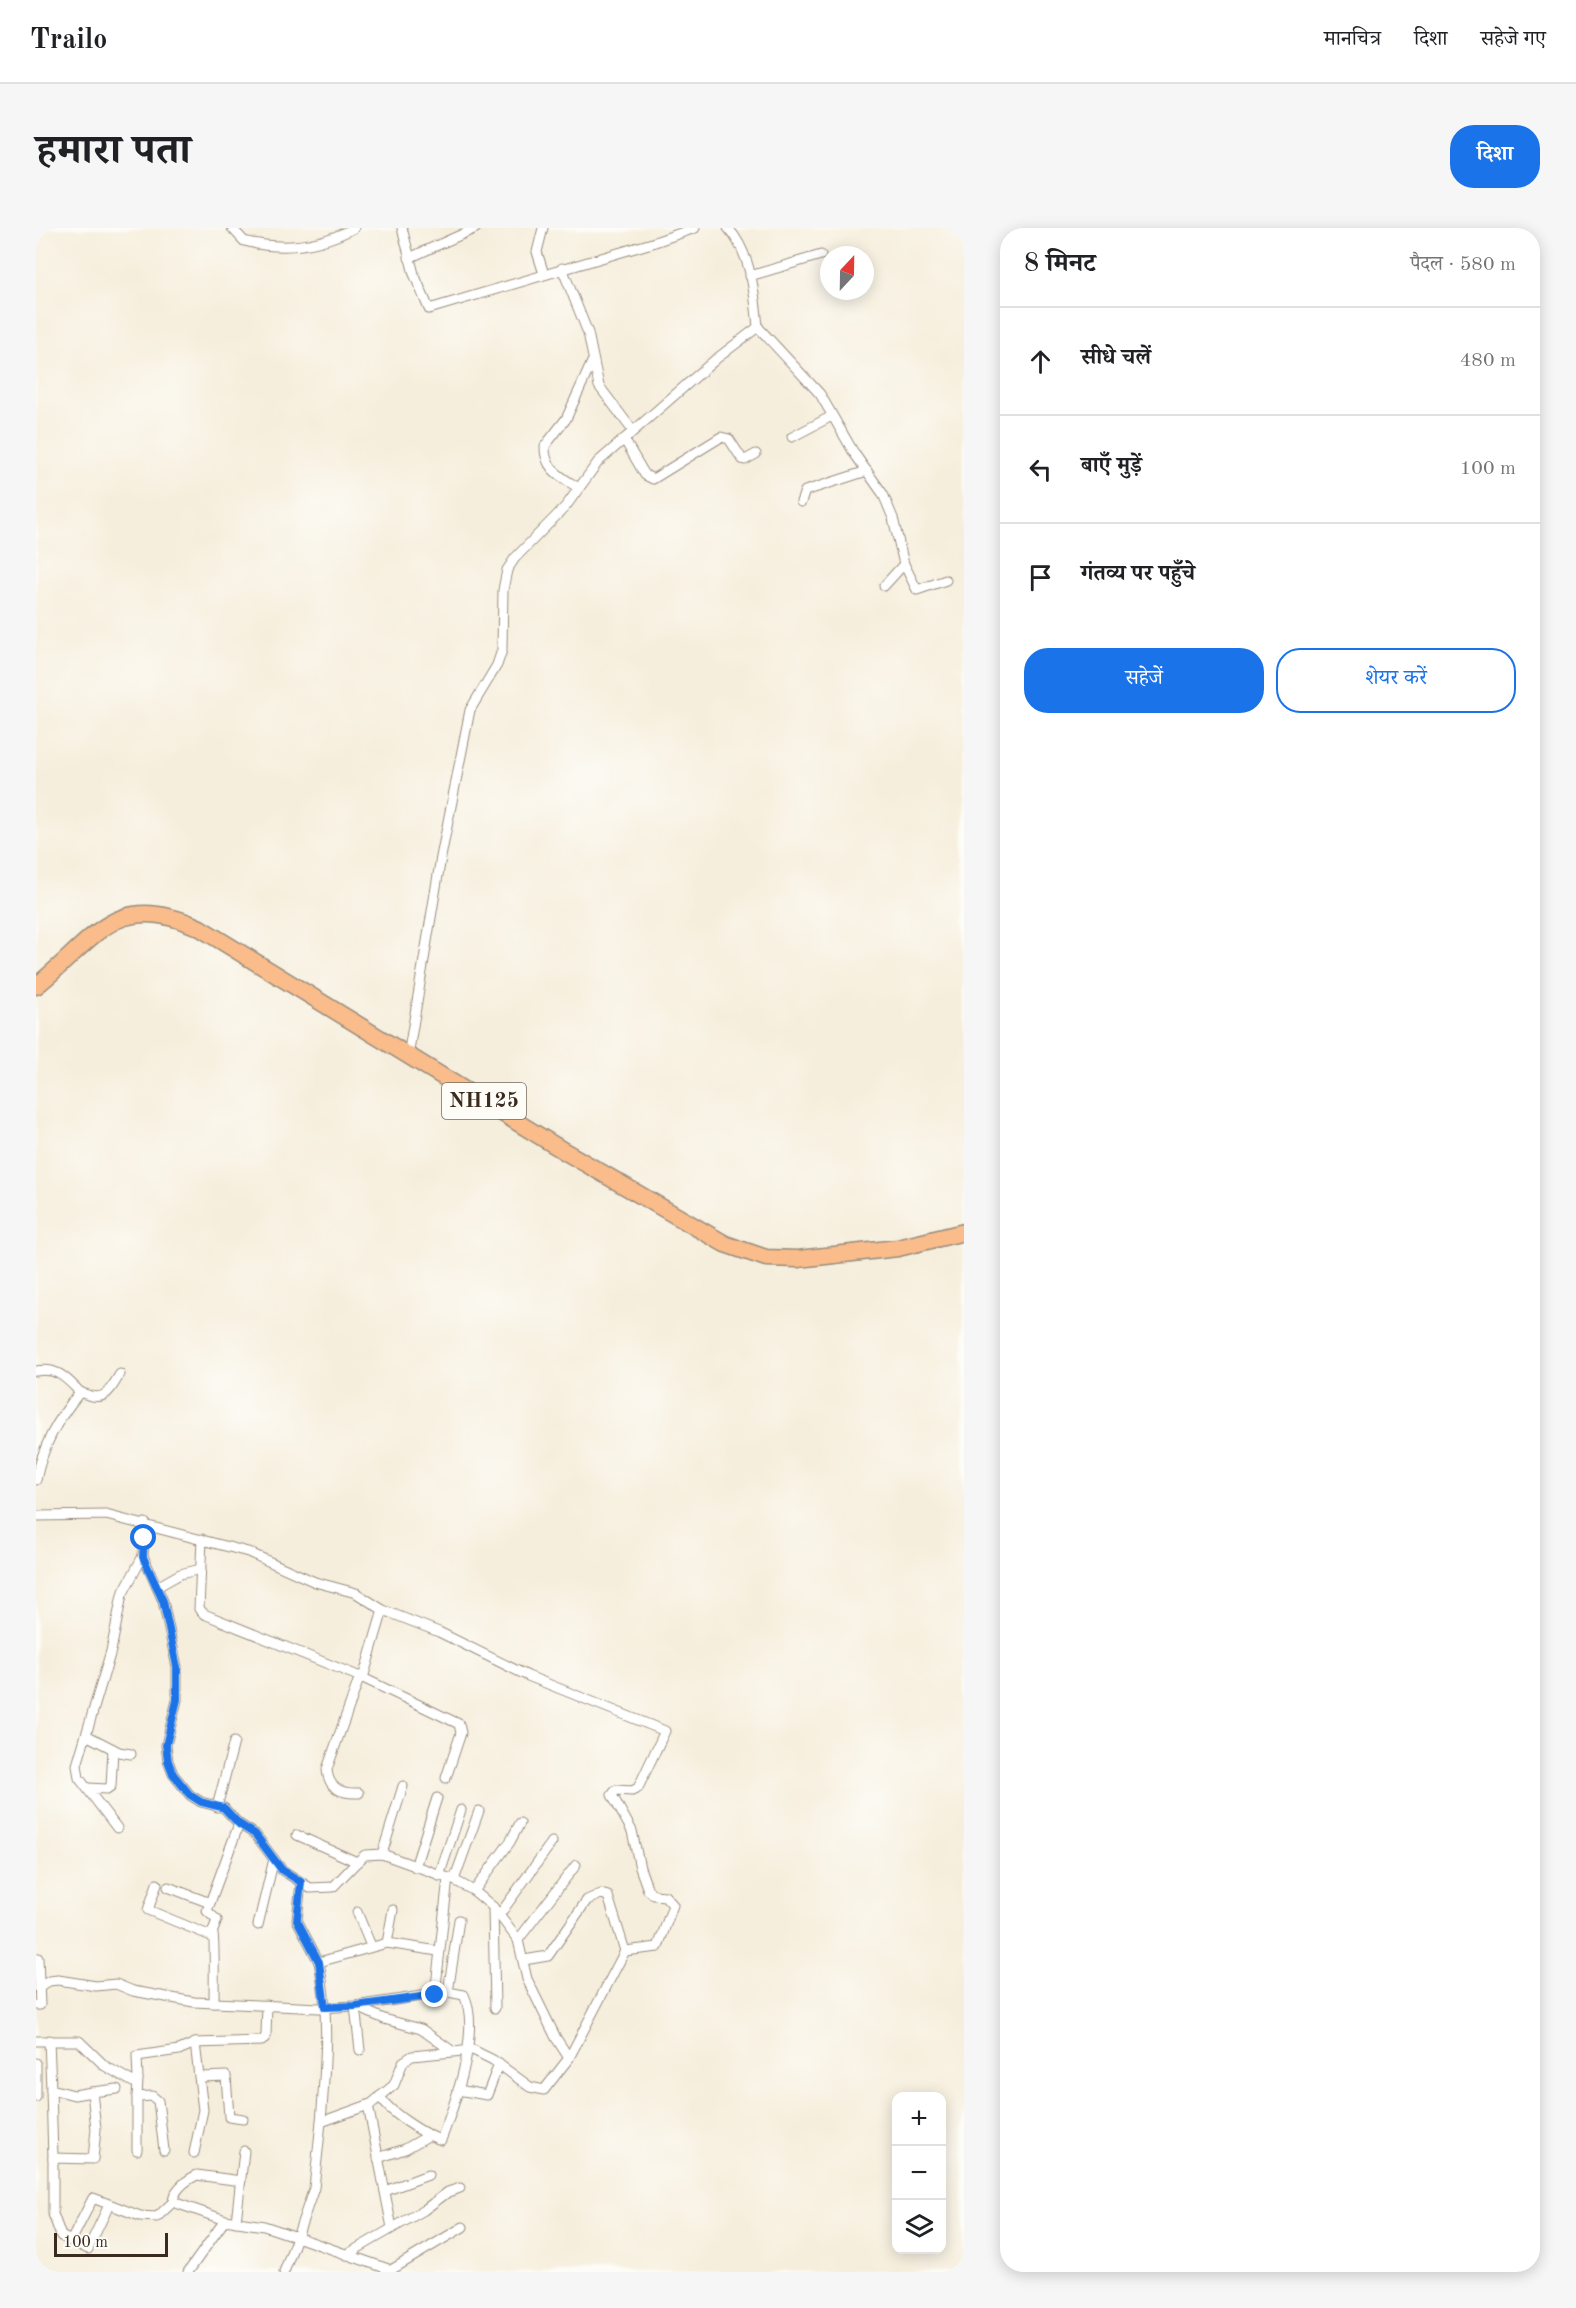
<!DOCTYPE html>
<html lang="hi">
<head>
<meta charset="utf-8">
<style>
  body { margin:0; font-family:"Old Standard TT","Noto Serif Devanagari",serif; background:#f6f6f6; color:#202124 }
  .controls { position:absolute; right:18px; bottom:18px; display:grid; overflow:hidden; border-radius:12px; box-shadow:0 3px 15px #0003 }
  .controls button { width:54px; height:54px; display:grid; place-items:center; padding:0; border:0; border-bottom:2px solid #e0e0e0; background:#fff; color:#202124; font:30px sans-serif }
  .compass { position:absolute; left:784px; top:18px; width:54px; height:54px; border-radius:50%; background:#fff; box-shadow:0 3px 15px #0003; rotate:22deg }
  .scale { position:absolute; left:18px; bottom:15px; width:114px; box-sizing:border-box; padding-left:6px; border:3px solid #3b2a1e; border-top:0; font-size:16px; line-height:21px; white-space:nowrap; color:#3b2a1e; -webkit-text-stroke:4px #fdfcf7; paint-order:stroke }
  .stop { position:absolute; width:18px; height:18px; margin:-14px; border:4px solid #1a73e8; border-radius:50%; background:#fff }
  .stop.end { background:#1a73e8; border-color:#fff; box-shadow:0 2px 6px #0008 }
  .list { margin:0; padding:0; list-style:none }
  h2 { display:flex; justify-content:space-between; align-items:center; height:78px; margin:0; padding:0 24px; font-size:26px }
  h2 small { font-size:20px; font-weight:400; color:#757577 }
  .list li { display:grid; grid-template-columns:39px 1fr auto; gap:18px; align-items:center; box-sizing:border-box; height:108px; padding:0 24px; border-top:2px solid #e0e0e0 }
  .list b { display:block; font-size:22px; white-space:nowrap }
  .list em { font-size:20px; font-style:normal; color:#757577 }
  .actions { display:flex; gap:12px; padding:18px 24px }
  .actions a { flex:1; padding:14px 0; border:2px solid #1a73e8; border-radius:24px; text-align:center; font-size:21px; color:#1a73e8 }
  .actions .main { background:#1a73e8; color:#fff }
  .icon { flex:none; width:33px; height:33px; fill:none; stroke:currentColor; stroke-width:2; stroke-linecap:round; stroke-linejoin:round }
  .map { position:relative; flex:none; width:928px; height:2044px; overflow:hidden; border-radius:24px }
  header { display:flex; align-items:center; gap:36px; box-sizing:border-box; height:84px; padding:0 30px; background:#fff; border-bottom:2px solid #e0e0e0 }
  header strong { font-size:28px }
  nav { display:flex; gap:33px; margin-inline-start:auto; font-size:21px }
  .intro { display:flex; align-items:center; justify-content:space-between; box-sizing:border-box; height:144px; padding:0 36px }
  h1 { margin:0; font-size:42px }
  .button { padding:15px 27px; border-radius:24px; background:#1a73e8; color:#fff; font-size:21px; font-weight:700 }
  main { display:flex; gap:36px; padding:0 36px }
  aside { flex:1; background:#fff; border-radius:24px; box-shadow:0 3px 15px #0003 }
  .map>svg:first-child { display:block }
</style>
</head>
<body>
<header>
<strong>Trailo</strong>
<nav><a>मानचित्र</a><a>दिशा</a><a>सहेजे गए</a></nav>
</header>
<div class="intro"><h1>हमारा पता</h1><a class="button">दिशा</a></div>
<main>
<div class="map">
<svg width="928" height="2044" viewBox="0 0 928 2044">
  <rect width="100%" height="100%" fill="#fdfcf7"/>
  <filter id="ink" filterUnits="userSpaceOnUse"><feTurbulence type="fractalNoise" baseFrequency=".0167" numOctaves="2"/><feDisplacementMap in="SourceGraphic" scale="12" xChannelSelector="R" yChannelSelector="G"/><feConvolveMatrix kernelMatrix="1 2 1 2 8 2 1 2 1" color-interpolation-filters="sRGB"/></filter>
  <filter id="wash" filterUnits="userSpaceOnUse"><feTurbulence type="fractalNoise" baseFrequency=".008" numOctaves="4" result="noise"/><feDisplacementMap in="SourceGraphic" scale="24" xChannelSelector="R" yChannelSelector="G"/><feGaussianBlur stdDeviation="1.35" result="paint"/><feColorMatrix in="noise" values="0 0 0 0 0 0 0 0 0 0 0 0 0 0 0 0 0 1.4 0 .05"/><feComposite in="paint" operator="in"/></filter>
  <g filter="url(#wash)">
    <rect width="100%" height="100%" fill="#f6eedc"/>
  </g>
  <g filter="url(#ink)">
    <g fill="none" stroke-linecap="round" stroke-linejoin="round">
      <defs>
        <g id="street">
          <path d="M196 0 208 13C246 23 284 18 318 0"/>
          <path d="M366 0 378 46 393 81 616 15 659 0"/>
          <path d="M507 0 501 24 508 46"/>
          <path d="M373 30 440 0"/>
          <path d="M526 40 552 105 563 158 597 203"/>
          <path d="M714 48 785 27"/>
          <path d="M722 99 784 166 818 225 847 266 857 290 868 336 848 358"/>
          <path d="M756 209 796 188"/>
          <path d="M588 211 609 247 617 251 685 209 693 211 706 231 709 232 720 226"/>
          <path d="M541 259C524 248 508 241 509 218L530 191 556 134"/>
          <path d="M765 274 769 263 831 243"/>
          <path d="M868 336 881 362 910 352"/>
          <path d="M372 828 405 629 434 482 461 437 466 422 467 362 471 342 479 330 530 278 562 234 680 131 722 99C719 67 715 25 692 0"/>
          <path d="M0 1143C21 1139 30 1150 44 1164"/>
          <path d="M0 1252C7 1217 21 1192 44 1164 68 1175 72 1166 84 1146"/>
          <path d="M0 1288 70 1287 212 1324 279 1354 320 1365 347 1382 403 1404 492 1448 629 1503 602 1560 596 1563 580 1562 576 1567 596 1603 604 1640 612 1662 618 1667 629 1668 637 1677 622 1719 589 1723"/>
          <path d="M109 1295 107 1328 127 1373 141 1439V1472L130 1517 132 1533 137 1546 154 1567 165 1574 188 1580 203 1596 219 1606 246 1642 274 1660 297 1659 321 1634"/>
          <path d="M166 1311 163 1381 168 1386 327 1450 347 1382"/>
          <path d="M121 1359 144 1346 165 1341"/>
          <path d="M327 1450 423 1496 425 1505 410 1550"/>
          <path d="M50 1507 83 1524 95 1526"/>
          <path d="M52 1560 71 1561 75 1558 77 1521"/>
          <path d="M323 1565C305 1566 292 1560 291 1541L324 1448"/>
          <path d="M181 1579 198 1514"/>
          <path d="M81 1600 43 1550 41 1537 75 1423 86 1367 107 1328"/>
          <path d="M261 1607 321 1634 329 1627 346 1626 418 1652 438 1663 457 1679 482 1712 491 1751 520 1810 533 1830"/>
          <path d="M346 1626 367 1558"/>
          <path d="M379 1639 401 1570"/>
          <path d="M403 1648 425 1582"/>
          <path d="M418 1652 443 1583"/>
          <path d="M265 1654 261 1692 283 1734 351 1715 357 1682"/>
          <path d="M121 1656 112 1682 175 1708 181 1692 171 1683 203 1596"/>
          <path d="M132 1659 174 1675"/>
          <path d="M438 1663 474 1614 484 1595"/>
          <path d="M457 1679 459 1780"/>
          <path d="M321 1684 335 1718"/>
          <path d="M464 1686 516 1614"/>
          <path d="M222 1697 238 1631"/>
          <path d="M177 1706C179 1710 178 1765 178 1775"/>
          <path d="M482 1712 540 1637"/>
          <path d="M351 1715 402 1723"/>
          <path d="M283 1734C294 1787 289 1841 285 1894"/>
          <path d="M3 1760 13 1753 22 1752 60 1758 80 1756 97 1763 158 1774 283 1780 319 1778 348 1791 385 1801 416 1823"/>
          <path d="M412 1764 423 1692"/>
          <path d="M399 1767 412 1650"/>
          <path d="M0 1777H4L2 1730"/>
          <path d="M13 1812 15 1861 38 1867 56 1864 60 1901 57 1931 17 1930V1986L25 2008 52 2021 73 1977"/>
          <path d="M0 1813H43L69 1838 97 1854 102 1851 101 1828 143 1822 159 1815 226 1813 230 1808 231 1777"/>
          <path d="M324 1822 319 1778 412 1764 428 1767C445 1803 419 1876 405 1912 389 1907 352 1884 344 1868"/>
          <path d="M0 1835V1869"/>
          <path d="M165 1849 190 1848 193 1889 207 1891"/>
          <path d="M102 1851 101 1869 116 1868 122 1873 128 1922"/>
          <path d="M15 1861 17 1930"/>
          <path d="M422 1862 451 1867 463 1836"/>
          <path d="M56 1864 81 1861"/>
          <path d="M332 1877 356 2000"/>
          <path d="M101 1922V1869"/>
          <path d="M158 1925 167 1882 159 1815"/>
          <path d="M342 1930 369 1921 392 1908"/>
          <path d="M349 1963 392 1947"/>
          <path d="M137 1974C138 1961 151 1952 161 1947L205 1953"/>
          <path d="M200 1994 208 1923"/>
          <path d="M35 2013 57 1970 104 1988 121 1989 137 1974 189 1992 228 1998 261 2009 278 1960 285 1894 335 1876 358 1857 367 1834 376 1828 437 1822 457 1832 494 1859 508 1862 533 1830 589 1723 572 1668 565 1666 551 1672 512 1728 488 1732"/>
          <path d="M310 2027 388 1982 412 1964 424 1960"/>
          <path d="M152 2044 189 1992"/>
          <path d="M248 2044 261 2009 355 2042 427 1999"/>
        </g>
        <path id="highway" d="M0 758C61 710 78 661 164 700L528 923 689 1016 730 1030 762 1031 862 1020 928 1004"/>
      </defs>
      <use href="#street" stroke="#988c7d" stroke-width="11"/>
      <use href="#highway" stroke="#988c7d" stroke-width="19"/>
      <use href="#street" stroke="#fff" stroke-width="9"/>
      <use href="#highway" stroke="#f9bc8a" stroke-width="16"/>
    </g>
  </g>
  <g fill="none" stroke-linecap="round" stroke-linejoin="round" filter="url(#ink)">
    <path stroke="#1a73e8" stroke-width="8" d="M108 1310 107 1329 127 1373 141 1439V1472L130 1517 132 1533 137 1546 154 1567 165 1574 188 1580 203 1596 219 1606 246 1642 265 1654 261 1692 283 1734 289 1779 319 1778 399 1767"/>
  </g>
  <g text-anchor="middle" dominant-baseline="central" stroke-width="4.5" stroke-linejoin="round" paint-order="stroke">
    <rect fill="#fdfcf7" stroke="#75695f" stroke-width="1.5" x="406" y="855" width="84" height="36" rx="4.5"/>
    <g font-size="21" font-weight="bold" fill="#3b2a1e">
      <text x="448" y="873">NH125</text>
    </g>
  </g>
</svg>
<div class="controls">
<button>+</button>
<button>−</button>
<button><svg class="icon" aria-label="layers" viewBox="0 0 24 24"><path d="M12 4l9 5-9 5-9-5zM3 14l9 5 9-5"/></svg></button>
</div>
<svg class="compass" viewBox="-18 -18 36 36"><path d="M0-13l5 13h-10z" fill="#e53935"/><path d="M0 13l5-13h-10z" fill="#757577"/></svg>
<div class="scale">100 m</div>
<div class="stop" style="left:108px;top:1310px"></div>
<div class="stop end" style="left:399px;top:1767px"></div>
</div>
<aside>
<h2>8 मिनट<small>पैदल · 580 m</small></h2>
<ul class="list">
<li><svg class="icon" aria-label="ahead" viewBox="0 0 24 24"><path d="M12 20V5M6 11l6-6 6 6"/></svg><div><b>सीधे चलें</b></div><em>480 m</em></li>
<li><svg class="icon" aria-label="left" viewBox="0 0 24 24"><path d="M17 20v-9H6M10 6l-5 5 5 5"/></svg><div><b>बाएँ मुड़ें</b></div><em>100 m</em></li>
<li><svg class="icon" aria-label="arrive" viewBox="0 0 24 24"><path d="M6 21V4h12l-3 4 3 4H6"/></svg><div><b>गंतव्य पर पहुँचे</b></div></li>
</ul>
<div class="actions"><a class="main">सहेजें</a><a>शेयर करें</a></div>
</aside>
</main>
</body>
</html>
